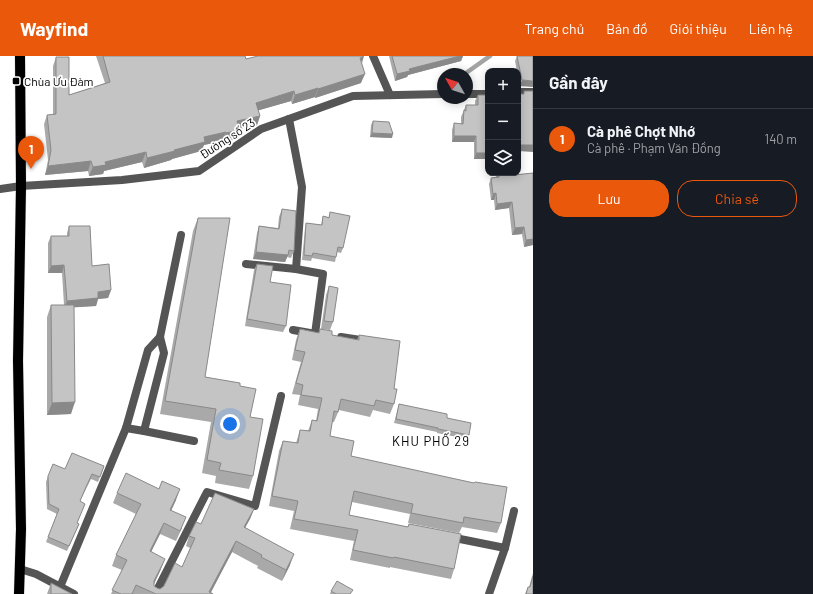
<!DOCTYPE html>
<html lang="vi">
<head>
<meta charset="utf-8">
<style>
  body { margin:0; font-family:Barlow,sans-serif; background:#242831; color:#f1f3f6 }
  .controls { position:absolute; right:12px; top:12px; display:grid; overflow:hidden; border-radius:8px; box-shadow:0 2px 10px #0003 }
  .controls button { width:36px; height:36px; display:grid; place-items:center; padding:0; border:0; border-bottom:1px solid #363941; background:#171b24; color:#f1f3f6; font:20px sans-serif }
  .compass { position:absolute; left:437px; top:12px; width:36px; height:36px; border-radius:50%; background:#171b24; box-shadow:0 2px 10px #0003; rotate:309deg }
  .you { position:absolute; left:230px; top:368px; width:14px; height:14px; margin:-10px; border:3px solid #fff; border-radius:50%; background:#1a73e8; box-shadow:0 0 0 6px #1a73e833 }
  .badge { display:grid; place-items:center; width:26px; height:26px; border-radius:50%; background:#ea580c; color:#fff; font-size:13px; font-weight:700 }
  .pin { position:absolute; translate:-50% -33px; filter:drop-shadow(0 1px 2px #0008) }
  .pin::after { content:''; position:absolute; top:21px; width:14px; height:12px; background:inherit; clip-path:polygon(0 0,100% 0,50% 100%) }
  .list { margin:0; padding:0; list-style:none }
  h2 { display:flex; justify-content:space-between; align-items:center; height:52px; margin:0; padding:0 16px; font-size:17px }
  h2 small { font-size:13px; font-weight:400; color:#9ea1a6 }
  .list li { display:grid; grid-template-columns:26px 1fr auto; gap:12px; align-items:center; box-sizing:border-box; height:60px; padding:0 16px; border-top:1px solid #363941 }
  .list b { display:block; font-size:15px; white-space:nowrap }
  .list p { margin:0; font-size:13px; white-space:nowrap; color:#9ea1a6 }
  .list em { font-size:13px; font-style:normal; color:#9ea1a6 }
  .actions { display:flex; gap:8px; padding:12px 16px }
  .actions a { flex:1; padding:9px 0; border:1px solid #ea580c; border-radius:16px; text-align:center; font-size:14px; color:#ea580c }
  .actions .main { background:#ea580c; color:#fff }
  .icon { flex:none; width:22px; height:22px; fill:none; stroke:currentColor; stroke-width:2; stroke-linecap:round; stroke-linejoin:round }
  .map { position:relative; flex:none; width:533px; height:538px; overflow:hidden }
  header { display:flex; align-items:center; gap:24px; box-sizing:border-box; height:56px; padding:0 20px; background:#ea580c; color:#fff }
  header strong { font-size:19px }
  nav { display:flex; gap:22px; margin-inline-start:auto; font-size:14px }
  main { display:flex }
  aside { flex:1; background:#171b24 }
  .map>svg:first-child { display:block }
</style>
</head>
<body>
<header>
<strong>Wayfind</strong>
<nav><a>Trang chủ</a><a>Bản đồ</a><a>Giới thiệu</a><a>Liên hệ</a></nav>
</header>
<main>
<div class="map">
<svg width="533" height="538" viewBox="0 0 533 538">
  <rect width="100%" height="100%" fill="#fff"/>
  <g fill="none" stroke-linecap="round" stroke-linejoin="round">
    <path stroke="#a3a3a3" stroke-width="4.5" d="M466 17 490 0"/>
    <defs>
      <path id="primary" d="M19 538 21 473 18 305 21 130 20 0"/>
    </defs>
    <use href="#primary" stroke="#dbdbdb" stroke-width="11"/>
    <g stroke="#555" stroke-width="8">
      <path d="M373 0 390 39"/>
      <path d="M289 63 302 131 296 213"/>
      <path d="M246 208 296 213 323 218 315 278"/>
      <path d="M293 274 310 277"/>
      <path d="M341 281 367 285"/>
      <path d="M126 372 144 375 164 297 160 281"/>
      <path d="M144 375 194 385"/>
      <path d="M450 481 505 492"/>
      <path d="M20 513 36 518 74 538"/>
      <path d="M60 531 126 372 148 294 160 281 181 179"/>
      <path d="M155 538 207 436 255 450 281 340"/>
      <path d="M489 538 505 492 514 455"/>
    </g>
    <g stroke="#555" stroke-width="8">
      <path d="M518 36H533"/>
      <path d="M467 38H488"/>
      <path d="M0 133 21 130 122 124 199 115 261 73 353 40 443 38"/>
    </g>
    <use href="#primary" stroke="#000" stroke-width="10"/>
  </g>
  <g fill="#a9a9a9">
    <path d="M96 0H245L246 3 362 7 361 27 315 42V41L292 48 291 45 258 54 260 60 257 69 239 73V74L236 83 223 87 222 85 204 89 201 95 172 103 171 104 144 112 142 106 104 115 103 118 89 120 88 115 45 119 48 104 44 68 47 59H53V10L56 1 69 39 105 27Z"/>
    <path d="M389 0H463L461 5 408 19 407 21 395 25Z"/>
    <path d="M517 0H533L519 30 518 22V15H517L515 5Z"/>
    <path d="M478 39 488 103H474V86H452V74L454 67 461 68V61L466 49H475V45Z"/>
    <path d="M373 65 392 82 370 81 371 69Z"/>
    <path d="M496 117H514V119L533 117V189L524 191 522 178 512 179 509 152 495 154 494 144H491L489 128 491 122 496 121Z"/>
    <path d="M282 153 294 195 291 202 287 201 285 206 253 203 257 177 259 170 278 172 279 161Z"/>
    <path d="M330 156 343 192 341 197 337 196 335 206 312 202 311 205 302 204 305 172 306 167 321 169 323 160 329 161Z"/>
    <path d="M198 162 205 321 240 330 250 361 253 420 249 433 215 427 216 420 202 417 211 366 160 358 193 175Z"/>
    <path d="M69 170 92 210 111 234 108 242 98 243 96 250 74 251 71 358 47 359V261L51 249H64L62 217H48V187L51 180H67V177Z"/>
    <path d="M257 208 270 226 286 270 283 276 245 270 254 214Z"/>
    <path d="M329 230 333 266 330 274 321 273 326 239Z"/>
    <path d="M300 273 318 277 320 273 332 279 357 284 359 279 394 333V348L390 358 373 354 370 361 339 354 334 366H332L330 380 351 400 501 467 497 477 462 471 459 477 408 467 410 458 352 446 349 459 408 471 409 468 454 513 451 523 390 511V512L350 504 354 485 290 473 294 455 269 450 279 395 283 385 296 387 300 374 308 375 312 364 316 365 318 353 298 349 300 339 292 338 301 306 292 304 296 284Z"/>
    <path d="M399 348 447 362 469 379 467 383 437 377V376L394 367Z"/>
    <path d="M104 410 98 426 91 423 80 445 85 448 77 467 79 468 77 473 67 495 46 486 57 458 47 453 46 426 48 420Z"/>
    <path d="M117 437 176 444 171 454 182 472 176 485 160 478 151 496 161 513 154 528V530L157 532 160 533 164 530 182 511 190 492 186 490 189 480 201 468 254 453 250 463 245 471 290 509 282 525 257 512 258 510 232 496 211 536 213 538H111L122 514 112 510 116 499 136 458 113 447Z"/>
    <path d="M533 517V538H525L528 531H529Z"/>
    <path d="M51 527 72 538H47Z"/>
    <path d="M331 535 351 538H330Z"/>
  </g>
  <g fill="#898989">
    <path d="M362 0H364L362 7 360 2Z"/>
    <path d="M460 0H463L461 5 408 19 407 21 395 25 397 18 409 13Z"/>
    <path d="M365 18 361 27 315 42 318 33Z"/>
    <path d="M522 24 533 25V31L519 30Z"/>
    <path d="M318 32 315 41 292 48 295 39Z"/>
    <path d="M294 35 291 45 253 56 256 47Z"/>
    <path d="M260 60 257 69 234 74 237 65Z"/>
    <path d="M239 74 236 83 223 87 226 77Z"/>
    <path d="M226 76 222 85 204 89 201 95 172 103 171 104 144 112 147 102 174 94 204 81Z"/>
    <path d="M372 77 393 78 392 82 370 81Z"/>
    <path d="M454 80H476L474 86H452Z"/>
    <path d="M518 89H533V96L518 95Z"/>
    <path d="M146 96 142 106 104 115 103 118 89 120 93 111 105 106Z"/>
    <path d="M476 97H488V103H474Z"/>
    <path d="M91 105 88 115 45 119 48 110Z"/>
    <path d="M496 137 494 144H491L493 138Z"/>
    <path d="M512 146 509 152 495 154 497 148Z"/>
    <path d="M524 171 522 178 512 179 515 172Z"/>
    <path d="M533 183V189L524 191 526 184Z"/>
    <path d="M256 196 288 199 285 206 253 203Z"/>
    <path d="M64 209 62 217H48L51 210Z"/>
    <path d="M111 234 108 242 98 243 96 250 64 252 67 245 98 236Z"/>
    <path d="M75 346 71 358 47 359 52 347Z"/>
    <path d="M180 433 176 444 167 464 170 454Z"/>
    <path d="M254 453 250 463 240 481 244 471Z"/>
    <path d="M164 467 160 478 146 506 150 495Z"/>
    <path d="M236 485 232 496 210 538 209 536Z"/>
    <path d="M294 498 290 509 282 525 286 514Z"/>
    <path d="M165 503 161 513 150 536 154 525Z"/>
  </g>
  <g fill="#c4c4c4" stroke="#898989">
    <path d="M103 0H245L246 3 258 0H363V1L360 2 365 18 318 33V32L295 39 294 35 256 47 260 60 237 65 239 74 226 77V76L204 81 205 86 174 94 175 95 147 102 146 96 105 106 106 109 93 111 91 105 48 110 51 94 47 59 56 58V1H69V39L110 26Z"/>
    <path d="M392 0H460L409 13 410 15 397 18Z"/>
    <path d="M517 0H533V25L522 24Z"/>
    <path d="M524 35H533V89H518V38H524Z"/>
    <path d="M478 39H488V97H476V80H454V67L463 68 464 54 466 55V49H478Z"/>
    <path d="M373 65 389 66 393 78 372 77Z"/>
    <path d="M499 117H514V119L533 117V183L526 184 524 171 515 172 512 146 497 148 496 137 493 138 491 122 499 121Z"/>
    <path d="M282 153 296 155 294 195 289 194 288 199 256 196 259 170 279 173Z"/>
    <path d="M330 156 350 160 343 192 338 191 336 201 313 197 312 200 304 199 306 167 322 169 323 160 329 162Z"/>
    <path d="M198 162H230L205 321 240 327V330L256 333 250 361 263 363 253 420 219 414 221 407 207 404 216 353 165 345Z"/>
    <path d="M69 170H90L92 210 109 208 111 234 98 236V242L67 245 64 209 51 210V180H69Z"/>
    <path d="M257 208 273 210 270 226 291 229 286 270 247 263Z"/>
    <path d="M329 230 338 232 333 266 324 265Z"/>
    <path d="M51 249H74L75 346 52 347Z"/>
    <path d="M300 273 319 277 320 273 332 275V279L359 284V279L400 285 394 333H397L394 348 376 344 374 350 341 343 338 356 334 355 330 380 354 385 351 400 474 427 475 426 507 431 501 467 464 461 463 467 411 457 413 448 354 435 349 459 408 471 409 468 461 478 454 513 394 501 393 502 353 494 358 474 294 463 298 445 272 440 283 385 298 387 300 374 310 375 312 364 317 365 322 342 301 339 303 329 296 327 305 296 295 294Z"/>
    <path d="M399 348 447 358V362L471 367 469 379 438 373V372L396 363Z"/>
    <path d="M72 397 104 410 100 421 92 418 86 431 80 445 85 448 77 467 79 468 69 490 48 481 59 453 49 448 48 420 53 408 65 413Z"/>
    <path d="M126 417 159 433 162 425 180 433 170 454 186 461 180 475 164 467 150 495 165 503 154 525V530L157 532 160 533 164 530 175 507 182 511 195 482 189 480 196 466 201 468 215 437 254 453 244 471 294 498 286 514 261 501 262 499 236 485 209 536 213 538H156L136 529 132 538H121L112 534 127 504 116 499 141 448 117 437Z"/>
    <path d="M533 520V538H526L528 531H530Z"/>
    <path d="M337 525 353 534 350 538H336L331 535Z"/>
    <path d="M51 527 72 538H51Z"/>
  </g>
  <rect fill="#000" stroke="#fff" stroke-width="1.5" x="12" y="21" width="8" height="8" rx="2"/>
  <g text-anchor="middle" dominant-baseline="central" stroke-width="3.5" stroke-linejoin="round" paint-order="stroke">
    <g font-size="12" fill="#000" stroke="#fff" text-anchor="start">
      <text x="24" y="25">Chùa Ưu Đàm</text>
    </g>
    <g font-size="12" fill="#000" stroke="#fff">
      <text transform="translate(227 82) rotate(-33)">Đường số 23</text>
    </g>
    <g font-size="13" letter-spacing="1" fill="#000" stroke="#fff">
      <text x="431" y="385">KHU PHỐ 29</text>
    </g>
  </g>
</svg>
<div class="controls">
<button>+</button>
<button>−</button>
<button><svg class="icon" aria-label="layers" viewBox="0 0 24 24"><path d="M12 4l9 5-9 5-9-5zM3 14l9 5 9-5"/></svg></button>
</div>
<svg class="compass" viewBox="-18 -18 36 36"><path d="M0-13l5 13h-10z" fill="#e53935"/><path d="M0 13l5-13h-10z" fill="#9ea1a6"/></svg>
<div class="you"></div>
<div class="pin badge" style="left:31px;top:113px">1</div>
</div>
<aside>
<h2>Gần đây<small></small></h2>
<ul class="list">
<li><span class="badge">1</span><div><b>Cà phê Chợt Nhớ</b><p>Cà phê · Phạm Văn Đồng</p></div><em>140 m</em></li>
</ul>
<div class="actions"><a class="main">Lưu</a><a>Chia sẻ</a></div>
</aside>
</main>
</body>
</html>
